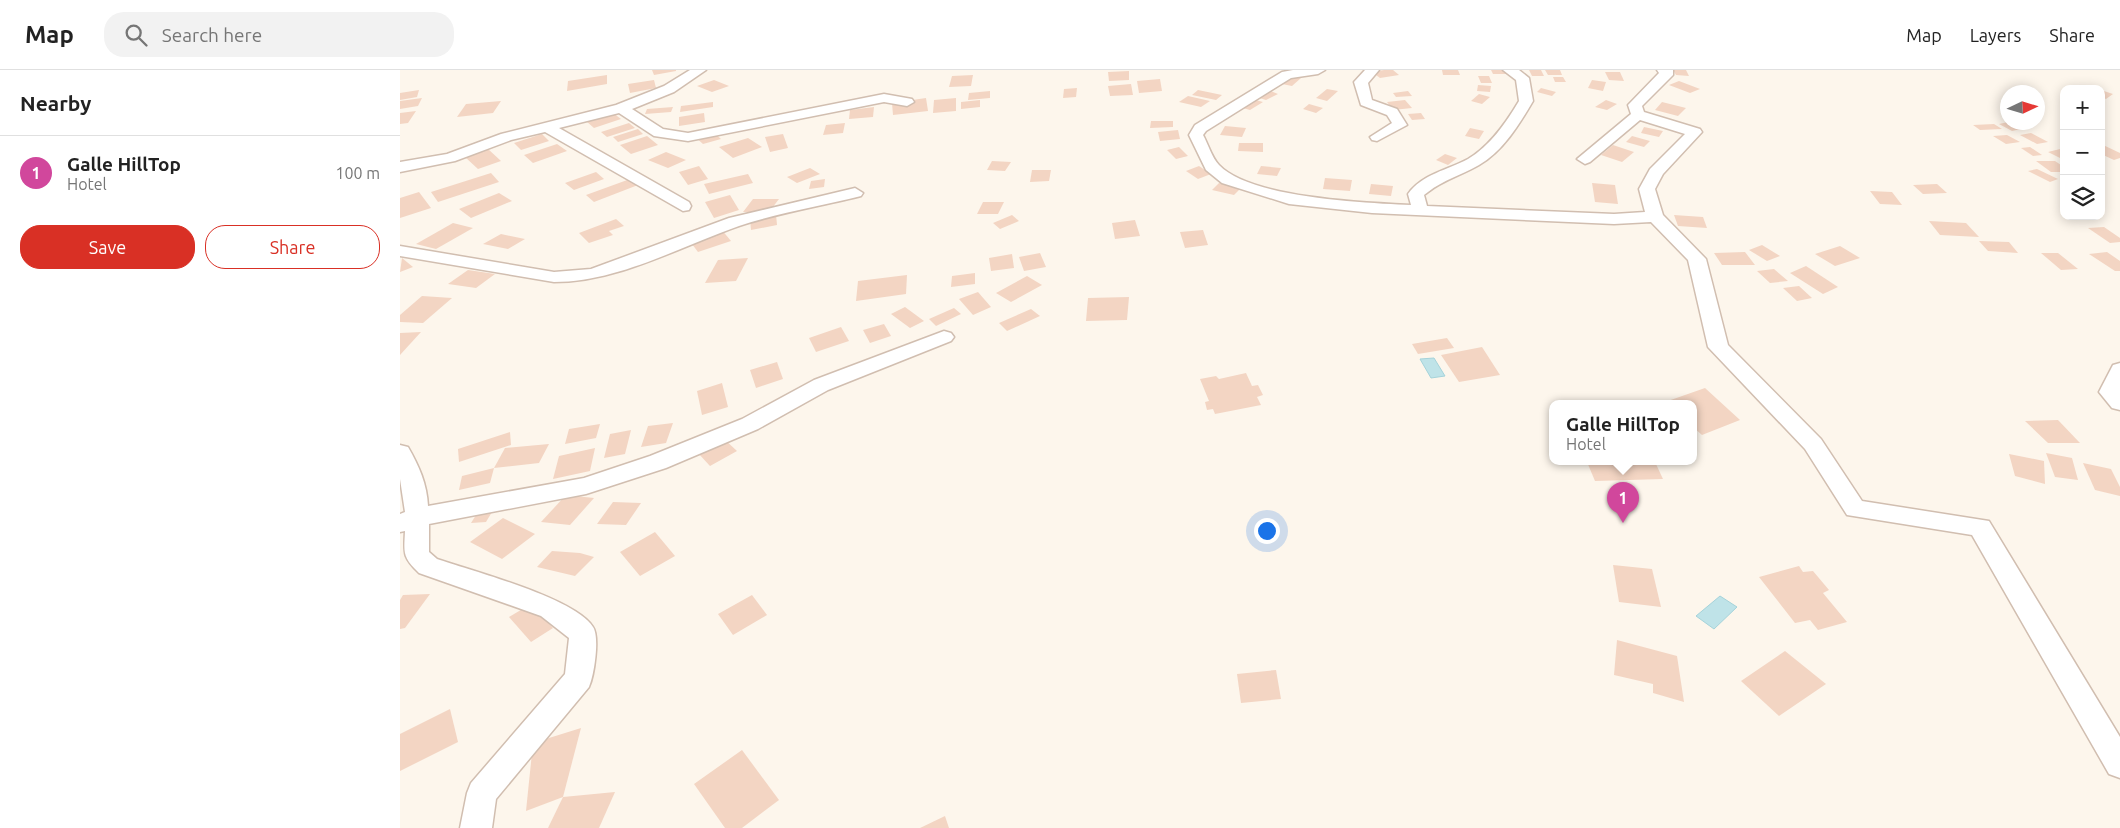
<!DOCTYPE html>
<html lang="en">
<head>
<meta charset="utf-8">
<style>
  body { margin:0; font-family:Ubuntu,sans-serif; background:#f2f2f2; color:#222 }
  .controls { position:absolute; right:15px; top:15px; display:grid; overflow:hidden; border-radius:10px; box-shadow:0 2px 12px #0003 }
  .controls button { width:45px; height:45px; display:grid; place-items:center; padding:0; border:0; border-bottom:1px solid #e0e0e0; background:#fff; color:#222; font:25px sans-serif }
  .compass { position:absolute; left:1600px; top:15px; width:45px; height:45px; border-radius:50%; background:#fff; box-shadow:0 2px 12px #0003; rotate:86deg }
  .you { position:absolute; left:866px; top:460px; width:18px; height:18px; margin:-12px; border:4px solid #fff; border-radius:50%; background:#1a73e8; box-shadow:0 0 0 8px #1a73e833 }
  .badge { display:grid; place-items:center; width:32px; height:32px; border-radius:50%; background:#d93025; color:#fff; font-size:16px; font-weight:700 }
  .pin { position:absolute; translate:-50% -41px; filter:drop-shadow(0 1px 2px #0008) }
  .pin::after { content:''; position:absolute; top:26px; width:18px; height:15px; background:inherit; clip-path:polygon(0 0,100% 0,50% 100%) }
  .popup { position:absolute; left:1149px; top:330px; width:148px; height:65px; box-sizing:border-box; display:grid; place-content:center; border-radius:10px; background:#fff; filter:drop-shadow(0 1px 4px #0005); font-size:16px; white-space:nowrap; color:#767676 }
  .popup b { font-size:19px; color:#222 }
  .popup::after { content:''; position:absolute; left:50%; top:100%; margin-left:-10px; border:10px solid transparent; border-top-color:#fff }
  .list { margin:0; padding:0; list-style:none }
  h2 { display:flex; justify-content:space-between; align-items:center; height:65px; margin:0; padding:0 20px; font-size:21px }
  h2 small { font-size:16px; font-weight:400; color:#767676 }
  .list li { display:grid; grid-template-columns:32px 1fr auto; gap:15px; align-items:center; box-sizing:border-box; height:75px; padding:0 20px; border-top:1px solid #e0e0e0 }
  .list b { display:block; font-size:19px; white-space:nowrap }
  .list p { margin:0; font-size:16px; white-space:nowrap; color:#767676 }
  .list em { font-size:16px; font-style:normal; color:#767676 }
  .actions { display:flex; gap:10px; padding:15px 20px }
  .actions a { flex:1; padding:11px 0; border:1px solid #d93025; border-radius:20px; text-align:center; font-size:18px; color:#d93025 }
  .actions .main { background:#d93025; color:#fff }
  .icon { flex:none; width:28px; height:28px; fill:none; stroke:currentColor; stroke-width:2; stroke-linecap:round; stroke-linejoin:round }
  .map { position:relative; flex:none; width:1720px; height:758px; overflow:hidden }
  header { display:flex; align-items:center; gap:30px; box-sizing:border-box; height:70px; padding:0 25px; background:#fff; border-bottom:1px solid #e0e0e0 }
  header strong { font-size:24px }
  nav { display:flex; gap:28px; margin-inline-start:auto; font-size:18px }
  .search { width:350px; height:45px; background:#f2f2f2; display:flex; align-items:center; gap:12px; box-sizing:border-box; padding:0 18px; border-radius:20px; color:#767676; font-size:19px }
  main { display:flex }
  aside { flex:1; background:#fff }
  .map>svg:first-child { display:block }
</style>
</head>
<body>
<header>
<strong>Map</strong>
<div class="search"><svg class="icon" aria-label="search" viewBox="0 0 24 24"><circle cx="10" cy="10" r="6"/><path d="M15 15l6 6"/></svg>Search here</div>
<nav><a>Map</a><a>Layers</a><a>Share</a></nav>
</header>
<main>
<aside>
<h2>Nearby<small></small></h2>
<ul class="list">
<li><span class="badge" style="background:#d1479c">1</span><div><b>Galle HillTop</b><p>Hotel</p></div><em>100 m</em></li>
</ul>
<div class="actions"><a class="main">Save</a><a>Share</a></div>
</aside>
<div class="map">
<svg width="1720" height="758" viewBox="0 0 1720 758">
  <rect width="100%" height="100%" fill="#fdf6ec"/>
  <g fill="#bfe3e8" stroke="#a5d3da">
    <path d="M1034 288 1045 306 1031 308 1020 289Z"/>
    <path d="M1320 526 1337 537 1314 559 1296 546Z"/>
  </g>
  <g fill="#f3d5c3">
    <path d="M252 0H276V1L254 5Z"/>
    <path d="M984 0H993L999 5 980 8 972 2Z"/>
    <path d="M1042 0H1058L1060 5H1043Z"/>
    <path d="M1091 0H1105L1107 4H1093Z"/>
    <path d="M1129 0H1141L1144 6H1132Z"/>
    <path d="M1145 0H1160L1162 5H1148Z"/>
    <path d="M1273 0H1286L1289 6 1276 5Z"/>
    <path d="M729 1V10L709 11 708 2Z"/>
    <path d="M1205 2H1220L1224 11 1209 10Z"/>
    <path d="M207 5V14L167 21 168 11Z"/>
    <path d="M573 5 571 16 549 17 552 6Z"/>
    <path d="M891 6 901 8 892 16 882 14Z"/>
    <path d="M1078 6H1089L1092 13H1081Z"/>
    <path d="M1153 7H1163L1166 12H1155Z"/>
    <path d="M760 9 762 21 739 23 737 11Z"/>
    <path d="M254 10 256 18 230 23 228 14Z"/>
    <path d="M314 10 329 16 312 22 297 16Z"/>
    <path d="M1192 10 1206 12 1203 21 1188 18Z"/>
    <path d="M1279 11 1300 19 1290 23 1269 15Z"/>
    <path d="M731 14 733 25 710 26 708 16Z"/>
    <path d="M1078 15 1091 16 1090 22 1077 21Z"/>
    <path d="M677 18 676 27 663 28 664 19Z"/>
    <path d="M1141 18 1156 22 1152 26 1137 22Z"/>
    <path d="M927 19 938 21 927 31 916 28Z"/>
    <path d="M19 20 17 27 0 30V23Z"/>
    <path d="M798 20 822 25 816 30 792 25Z"/>
    <path d="M868 20 878 24 866 30 856 27Z"/>
    <path d="M1701 20 1713 24 1706 29 1701 27Z"/>
    <path d="M590 21V28L568 30 569 23Z"/>
    <path d="M1008 21 1012 26 996 27 993 23Z"/>
    <path d="M1079 24 1090 27 1082 34 1071 31Z"/>
    <path d="M788 26 810 31 801 37 779 32Z"/>
    <path d="M22 28 18 36 0 39V31Z"/>
    <path d="M526 28 528 41 493 45 492 33Z"/>
    <path d="M556 28V41L533 43 534 30Z"/>
    <path d="M852 29 863 32 850 40 839 37Z"/>
    <path d="M580 30V37L561 39V32Z"/>
    <path d="M1005 30 1012 38 993 40 987 32Z"/>
    <path d="M1206 30 1217 34 1207 40 1195 37Z"/>
    <path d="M101 31 93 43 57 47 66 34Z"/>
    <path d="M313 32V37L280 42 281 36Z"/>
    <path d="M1262 32 1286 38 1278 46 1255 40Z"/>
    <path d="M909 34 923 38 916 43 903 39Z"/>
    <path d="M273 37 271 42 245 44 247 39Z"/>
    <path d="M474 37 473 47 449 49 450 40Z"/>
    <path d="M16 41 8 53 0 54V43Z"/>
    <path d="M213 43 221 49 194 58 186 51Z"/>
    <path d="M304 43 305 52 279 56V47Z"/>
    <path d="M1021 43 1025 49 1012 50 1008 44Z"/>
    <path d="M751 51H773V57L750 58Z"/>
    <path d="M1608 52 1621 59 1612 61 1599 54Z"/>
    <path d="M229 53 235 58 207 67 201 62Z"/>
    <path d="M445 53 443 63 423 65 426 55Z"/>
    <path d="M1594 54 1602 59 1580 60 1573 55Z"/>
    <path d="M825 56 846 58 842 67 820 65Z"/>
    <path d="M1244 57 1263 61 1259 67 1241 63Z"/>
    <path d="M1070 58 1084 61 1079 69 1065 66Z"/>
    <path d="M238 59 243 64 218 72 213 67Z"/>
    <path d="M778 60 780 69 760 71 758 62Z"/>
    <path d="M312 61 321 69 303 74 294 66Z"/>
    <path d="M1631 63 1648 72 1637 74 1620 65Z"/>
    <path d="M142 64 149 71 121 80 114 73Z"/>
    <path d="M383 64 388 78 370 82 365 67Z"/>
    <path d="M1607 65 1620 72 1606 74 1593 66Z"/>
    <path d="M247 66 258 75 231 84 220 75Z"/>
    <path d="M1232 66 1250 71 1244 77 1226 72Z"/>
    <path d="M348 68 362 77 333 88 319 77Z"/>
    <path d="M839 73H863V82L838 81Z"/>
    <path d="M157 74 167 81 133 93 124 85Z"/>
    <path d="M1701 74 1720 83V88L1714 90 1701 84Z"/>
    <path d="M1213 75 1234 82 1222 92 1201 85Z"/>
    <path d="M779 77 788 86 776 89 767 80Z"/>
    <path d="M1630 77 1642 85 1633 86 1621 78Z"/>
    <path d="M88 79 101 91 78 99 65 87Z"/>
    <path d="M1660 79 1664 81V90L1648 82Z"/>
    <path d="M266 82 286 90 268 98 248 90Z"/>
    <path d="M1045 84 1057 88 1048 95 1036 90Z"/>
    <path d="M592 91 611 92 605 101 587 100Z"/>
    <path d="M1636 91H1655L1664 97V102H1651Z"/>
    <path d="M299 96 308 109 288 115 279 102Z"/>
    <path d="M799 96 811 104 798 109 786 101Z"/>
    <path d="M861 96 881 98 877 106 857 104Z"/>
    <path d="M410 98 420 104 397 113 387 107Z"/>
    <path d="M1637 99 1658 109 1650 112 1628 101Z"/>
    <path d="M632 100H651L649 111 630 112Z"/>
    <path d="M196 102 204 109 174 120 165 113Z"/>
    <path d="M91 103 99 112 38 132 31 122Z"/>
    <path d="M348 104 353 113 309 124 304 114Z"/>
    <path d="M925 108 952 110 950 121 923 119Z"/>
    <path d="M230 109 238 115 194 132 186 125Z"/>
    <path d="M425 109 424 117 409 119 411 111Z"/>
    <path d="M819 113 841 118 834 125 812 120Z"/>
    <path d="M1192 113 1215 115 1218 134 1195 132Z"/>
    <path d="M971 114 993 116 991 126 969 124Z"/>
    <path d="M1537 114 1547 123 1523 124 1513 115Z"/>
    <path d="M1470 121 1492 122 1502 135 1480 134Z"/>
    <path d="M19 122 31 138 0 148V128Z"/>
    <path d="M99 123 112 131 71 148 59 139Z"/>
    <path d="M330 125 339 140 314 148 305 132Z"/>
    <path d="M353 129H379L369 142H343Z"/>
    <path d="M583 132H604L598 144H577Z"/>
    <path d="M376 144 377 155 351 160 350 149Z"/>
    <path d="M612 145 619 151 600 159 593 153Z"/>
    <path d="M1274 145 1303 147 1307 158 1278 156Z"/>
    <path d="M216 149 224 156 209 161 213 165 189 173 179 163Z"/>
    <path d="M735 150 740 166 715 169 712 153Z"/>
    <path d="M1529 151 1566 153 1579 167 1540 165Z"/>
    <path d="M53 153 73 158 36 179 16 174Z"/>
    <path d="M1704 157 1720 168V172L1710 173 1688 158Z"/>
    <path d="M321 159 331 171 298 182 289 170Z"/>
    <path d="M803 160 808 175 785 178 780 162Z"/>
    <path d="M101 164 125 169 108 179 83 174Z"/>
    <path d="M1579 171 1609 172 1618 183 1588 181Z"/>
    <path d="M1362 175 1380 186 1367 191 1349 180Z"/>
    <path d="M1440 176 1460 188 1435 196 1415 184Z"/>
    <path d="M1345 182 1355 195H1322L1314 183Z"/>
    <path d="M1707 182 1720 191V201H1715L1689 184Z"/>
    <path d="M640 183 646 197 624 201 619 187Z"/>
    <path d="M1641 183H1658L1678 199 1661 200Z"/>
    <path d="M612 184 614 198 591 201 589 188Z"/>
    <path d="M2 188 13 197 0 202Z"/>
    <path d="M348 188 336 211 305 213 318 190Z"/>
    <path d="M1406 196 1438 217 1423 224 1390 203Z"/>
    <path d="M1374 199 1388 211 1370 213 1357 201Z"/>
    <path d="M68 200 95 204 76 218 48 214Z"/>
    <path d="M575 203V214L551 217 552 206Z"/>
    <path d="M507 205 506 224 456 231 458 211Z"/>
    <path d="M627 206 642 215 611 232 596 223Z"/>
    <path d="M1399 216 1412 228 1397 231 1383 218Z"/>
    <path d="M578 222 591 237 573 245 559 229Z"/>
    <path d="M22 226 52 228 23 253 0 252V245Z"/>
    <path d="M729 227 727 250 686 251 688 228Z"/>
    <path d="M505 237 524 251 510 258 491 244Z"/>
    <path d="M554 238 561 244 536 256 529 249Z"/>
    <path d="M631 239 640 246 607 261 599 253Z"/>
    <path d="M484 254 491 266 470 273 463 260Z"/>
    <path d="M441 257 449 271 416 282 409 268Z"/>
    <path d="M21 262 0 285V263Z"/>
    <path d="M1047 268 1054 278 1018 284 1012 274Z"/>
    <path d="M1082 277 1100 305 1059 312 1041 285Z"/>
    <path d="M377 292 383 309 356 318 350 300Z"/>
    <path d="M846 303 852 316 858 315 863 325 857 327 861 335 815 344 813 339 807 340 805 332 809 331 800 309 816 306 819 309Z"/>
    <path d="M322 313 328 337 302 345 297 321Z"/>
    <path d="M1305 318 1340 350 1302 365 1293 357V334H1268L1265 332Z"/>
    <path d="M1658 350 1680 373H1648L1625 351Z"/>
    <path d="M273 353 266 373 241 377 248 356Z"/>
    <path d="M200 354 196 368 165 374 169 359Z"/>
    <path d="M231 360 225 384 204 388 210 364Z"/>
    <path d="M110 362 111 375 59 392 58 379Z"/>
    <path d="M324 369 337 381 310 396 298 383Z"/>
    <path d="M149 374 139 393 94 398 105 378Z"/>
    <path d="M195 378 190 401 153 409 159 386Z"/>
    <path d="M1646 383 1672 388 1678 410 1655 407Z"/>
    <path d="M1609 384 1644 391 1645 414 1615 406Z"/>
    <path d="M1187 392H1255L1263 409 1195 411Z"/>
    <path d="M1683 393 1711 399 1720 417V426L1695 420Z"/>
    <path d="M94 398 90 413 59 420 62 406Z"/>
    <path d="M166 425 194 428 170 455 141 452Z"/>
    <path d="M98 432 86 452 71 453 83 434Z"/>
    <path d="M213 432 241 433 226 455 197 454Z"/>
    <path d="M103 448 135 464 102 489 70 472Z"/>
    <path d="M255 462 275 486 240 506 220 482Z"/>
    <path d="M152 481 180 483 194 487 175 506 137 497Z"/>
    <path d="M1213 495 1252 499 1261 537 1219 532Z"/>
    <path d="M1399 496 1403 502 1413 501 1429 520 1423 523 1447 552 1418 560 1410 550 1395 553 1359 507Z"/>
    <path d="M30 524 5 558 0 559V530L3 525Z"/>
    <path d="M352 525 367 545 333 565 318 544Z"/>
    <path d="M131 534 153 558 131 572 109 547Z"/>
    <path d="M1217 570 1277 586 1284 632 1253 623V614L1214 605Z"/>
    <path d="M1385 581 1426 614 1379 646 1341 611Z"/>
    <path d="M876 600 881 629 841 633 837 604Z"/>
    <path d="M50 639 58 672 0 701V664Z"/>
    <path d="M181 658 163 727 126 741 133 673Z"/>
    <path d="M342 680 379 730 342 758H325L294 714Z"/>
    <path d="M215 722 199 758H148L163 727Z"/>
    <path d="M545 746 549 758H520Z"/>
  </g>
  <g fill="none" stroke-linecap="round" stroke-linejoin="round">
    <defs>
      <g id="minor">
        <path d="M290 0H306L274 22 232 39 263 59 288 63 484 24 512 29 514 32 507 36 484 32 288 71 254 66 219 43 159 58 289 132 291 136 289 140 283 141 145 62 111 70 55 91 0 102V92L47 84 101 64 216 35 264 16Z"/>
        <path d="M893 0H925L918 4 891 8 806 61 803 65C808 74 812 88 819 95 850 128 966 133 1011 135L1008 124C1022 104 1048 100 1068 89 1090 76 1106 53 1119 31L1116 10 1103 0H1119L1129 8 1133 31C1119 55 1103 81 1079 95 1062 105 1043 110 1028 122L1024 125 1027 136 1214 144 1245 142 1239 119 1250 99 1285 64 1240 50 1190 92 1185 94 1177 89 1231 44 1228 35 1259 3 1257 0H1273V5L1242 36 1244 42 1300 59 1302 62 1263 104 1255 119 1263 145 1306 189 1328 275 1421 369 1462 431 1589 451 1720 667V708L1709 704 1572 465 1447 445 1405 379 1308 277 1288 190 1251 152 1214 154 972 143 889 134 822 113 806 100 789 65 795 55 882 2Z"/>
        <path d="M965 0H979L968 13 972 30 997 39 1007 55 977 71 972 70 970 67 992 53 987 45 961 35 954 12Z"/>
        <path d="M455 118 463 123 461 126C421 136 378 143 339 156 279 177 218 212 154 212L0 186V176L154 202 191 199 329 148Z"/>
        <path d="M544 261 551 263 554 267 551 271 428 320 358 359 266 398 186 424 29 454V482L37 489C72 501 175 528 193 557 200 567 194 606 189 617L96 729 92 758H60L67 723 71 713 165 604 169 568 141 546 19 503C2 487 4 483 5 461L0 462V444L5 442 0 409V375L8 377C19 396 27 414 28 436L184 408 250 386 342 349 414 310Z"/>
        <path d="M1720 293V340L1712 338 1699 322 1713 295Z"/>
      </g>
    </defs>
    <use href="#minor" stroke="#d1beb0" stroke-width="3"/>
    <use href="#minor" fill="#fff" fill-rule="evenodd"/>
  </g>
</svg>
<div class="controls">
<button>+</button>
<button>−</button>
<button><svg class="icon" aria-label="layers" viewBox="0 0 24 24"><path d="M12 4l9 5-9 5-9-5zM3 14l9 5 9-5"/></svg></button>
</div>
<svg class="compass" viewBox="-18 -18 36 36"><path d="M0-13l5 13h-10z" fill="#e53935"/><path d="M0 13l5-13h-10z" fill="#767676"/></svg>
<div class="you"></div>
<div class="pin badge" style="left:1223px;top:453px;background:#d1479c">1</div>
<div class="popup"><b>Galle HillTop</b>Hotel</div>
</div>
</main>
</body>
</html>
